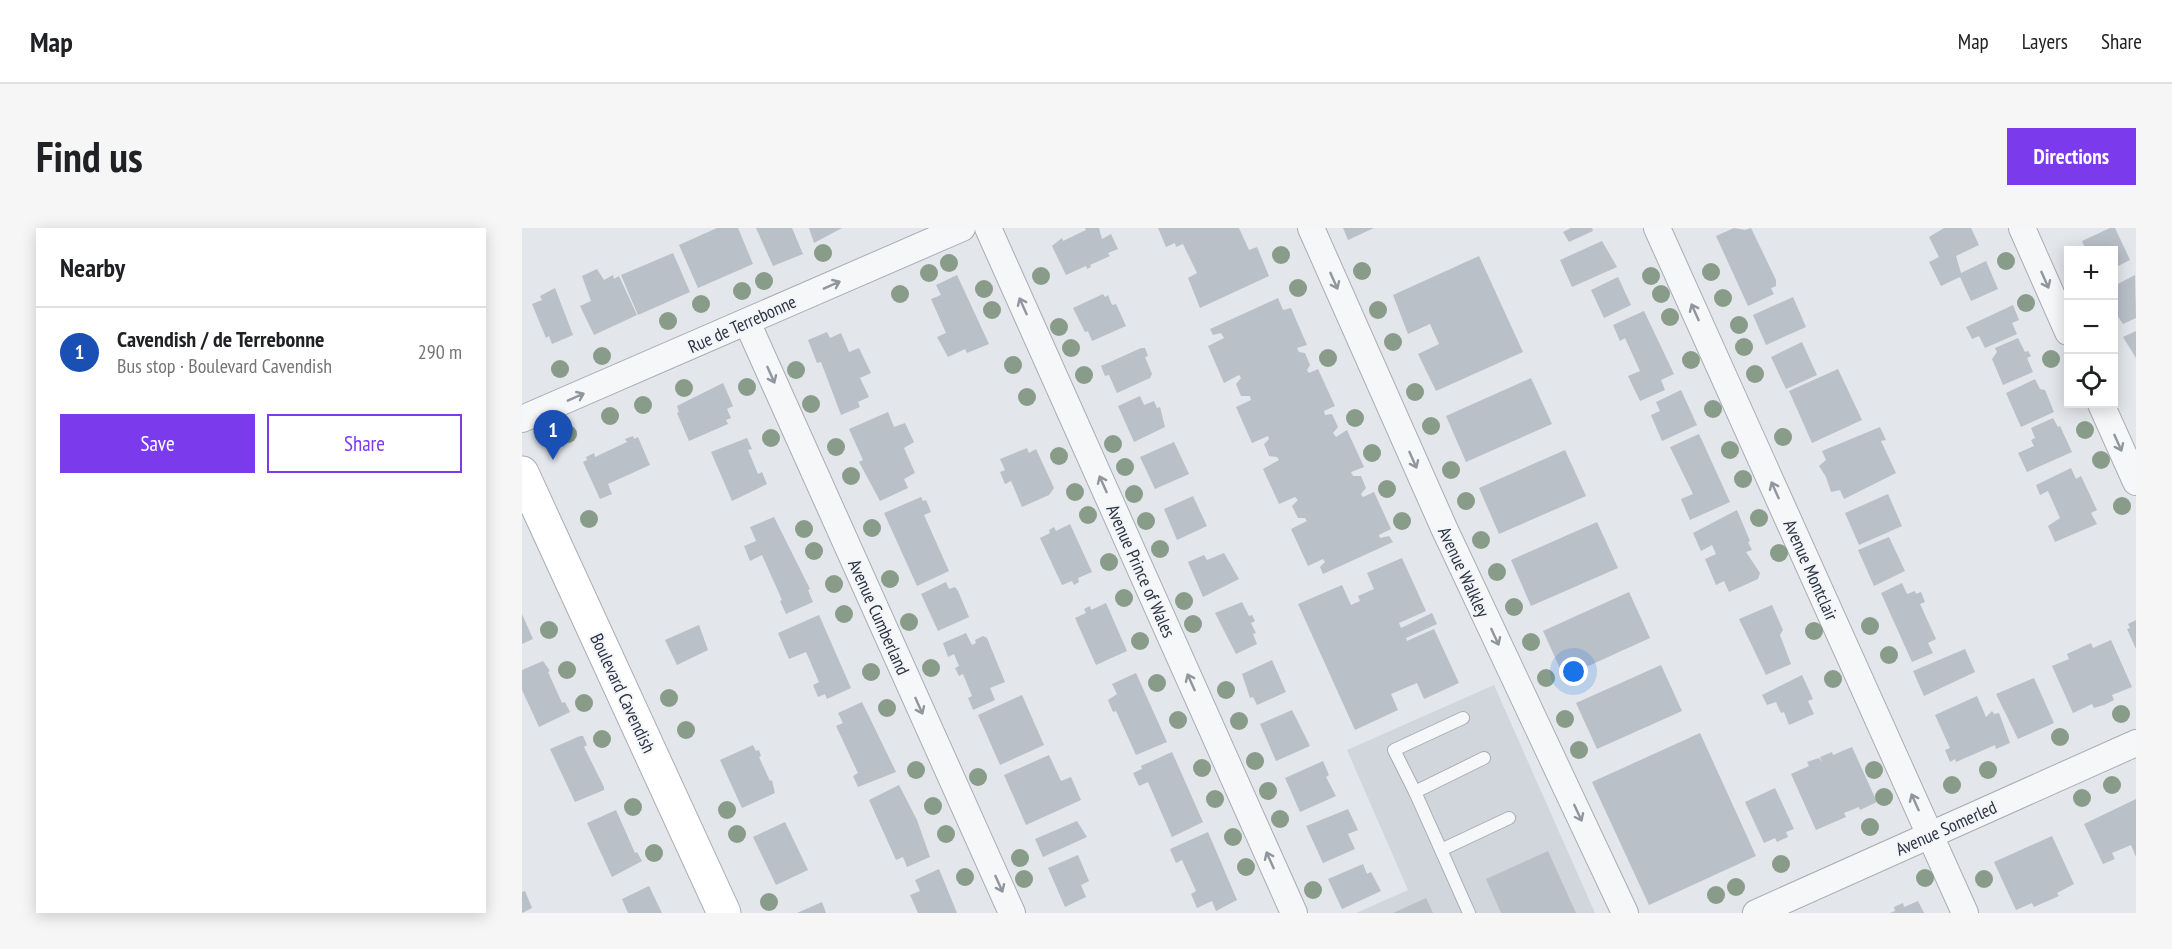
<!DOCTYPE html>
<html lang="en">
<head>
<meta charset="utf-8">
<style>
  body { margin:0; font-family:"PT Sans Narrow",sans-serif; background:#f6f6f6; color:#202124 }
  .controls { position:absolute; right:18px; top:18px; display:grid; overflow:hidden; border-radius:0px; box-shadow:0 3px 15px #0003 }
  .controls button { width:54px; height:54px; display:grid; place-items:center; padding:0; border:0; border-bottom:2px solid #e0e0e0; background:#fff; color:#202124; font:30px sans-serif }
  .you { position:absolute; left:1052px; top:444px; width:21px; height:21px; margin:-15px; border:4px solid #fff; border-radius:50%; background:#1a73e8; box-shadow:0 0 0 9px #1a73e833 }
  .badge { display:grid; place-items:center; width:39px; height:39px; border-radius:50%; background:#7c3aed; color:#fff; font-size:20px; font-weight:700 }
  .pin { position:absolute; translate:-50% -50px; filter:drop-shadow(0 2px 3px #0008) }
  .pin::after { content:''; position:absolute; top:32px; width:21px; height:18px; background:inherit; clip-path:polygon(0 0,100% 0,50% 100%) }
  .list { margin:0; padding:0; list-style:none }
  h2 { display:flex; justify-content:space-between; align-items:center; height:78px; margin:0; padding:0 24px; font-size:26px }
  h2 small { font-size:20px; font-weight:400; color:#757577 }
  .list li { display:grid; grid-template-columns:39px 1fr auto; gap:18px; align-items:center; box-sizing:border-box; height:90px; padding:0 24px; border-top:2px solid #e0e0e0 }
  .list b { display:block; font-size:22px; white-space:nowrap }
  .list p { margin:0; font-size:20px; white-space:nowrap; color:#757577 }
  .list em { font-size:20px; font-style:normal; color:#757577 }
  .actions { display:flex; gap:12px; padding:18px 24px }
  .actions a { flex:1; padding:14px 0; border:2px solid #7c3aed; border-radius:0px; text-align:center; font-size:21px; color:#7c3aed }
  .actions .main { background:#7c3aed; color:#fff }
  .icon { flex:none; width:33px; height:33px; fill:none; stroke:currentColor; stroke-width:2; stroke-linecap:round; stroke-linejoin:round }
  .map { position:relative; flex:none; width:1614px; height:685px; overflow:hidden; border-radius:0px }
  header { display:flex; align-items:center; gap:36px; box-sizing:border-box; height:84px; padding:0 30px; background:#fff; border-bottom:2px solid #e0e0e0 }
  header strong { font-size:28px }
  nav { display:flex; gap:33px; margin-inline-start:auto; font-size:21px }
  .intro { display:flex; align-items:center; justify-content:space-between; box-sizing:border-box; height:144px; padding:0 36px }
  h1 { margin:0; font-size:42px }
  .button { padding:15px 27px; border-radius:0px; background:#7c3aed; color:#fff; font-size:21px; font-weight:700 }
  main { display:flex; gap:36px; padding:0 36px }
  aside { flex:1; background:#fff; border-radius:0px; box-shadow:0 3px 15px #0003 }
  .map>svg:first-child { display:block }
</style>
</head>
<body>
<header>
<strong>Map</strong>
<nav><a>Map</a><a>Layers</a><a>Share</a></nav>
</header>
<div class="intro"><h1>Find us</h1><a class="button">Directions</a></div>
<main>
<aside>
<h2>Nearby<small></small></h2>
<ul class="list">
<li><span class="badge" style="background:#1a4fb4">1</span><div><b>Cavendish / de Terrebonne</b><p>Bus stop · Boulevard Cavendish</p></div><em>290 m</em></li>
</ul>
<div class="actions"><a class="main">Save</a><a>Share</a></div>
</aside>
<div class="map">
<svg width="1614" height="685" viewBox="0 0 1614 685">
  <rect width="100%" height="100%" fill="#e3e6eb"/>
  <path fill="#d1d6dd" d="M972 457 1073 685H834L886 662 825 522Z"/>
  <g fill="#bac0c8">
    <path d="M195 0H216L231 36 176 60 157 17Z"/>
    <path d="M234 0H270L281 26 251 38Z"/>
    <path d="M287 0H320L292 15Z"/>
    <path d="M563 0H577L580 11 589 6 596 21 586 25 588 28 568 37 569 39 565 41 564 38 544 47 530 18 540 10 541 13 564 2Z"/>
    <path d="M636 0H717L727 22 735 19 747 48 678 80 666 50 675 45 661 16 654 19 653 15 644 19Z"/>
    <path d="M821 0H852L826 12Z"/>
    <path d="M1049 0H1070L1071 3 1047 14 1041 4Z"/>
    <path d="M1212 0 1223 2 1229 0 1254 52V58L1249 60 1252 66 1226 78 1194 8Z"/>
    <path d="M1422 0H1449L1457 17 1434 28 1439 45 1464 33 1476 61 1449 73 1438 49 1419 58 1407 34 1417 29 1407 9Z"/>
    <path d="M1588 0H1593L1608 32 1592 40V22H1564L1560 13Z"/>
    <path d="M1080 13 1095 39 1050 59 1038 32Z"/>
    <path d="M151 25 168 64 116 87 99 47Z"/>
    <path d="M957 28 1001 124 914 163 896 126 917 116 908 96 886 106 871 67Z"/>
    <path d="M75 41 82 52 91 47 92 51 97 48 115 87 72 107 58 78 69 73 60 48Z"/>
    <path d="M435 47 467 116 445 125 443 121 426 129 415 109 424 105 409 71 419 67 414 57Z"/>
    <path d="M1613 47 1614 90 1601 96 1592 83V58Z"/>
    <path d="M1096 49 1109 77 1082 90 1069 62Z"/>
    <path d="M33 60 51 107 30 116 27 108 24 110 10 76 20 72 18 68Z"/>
    <path d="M581 66 583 69 586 67 590 77 594 76 604 98 570 113 566 103 563 104 551 80Z"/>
    <path d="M1271 69 1284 99 1244 117 1231 87Z"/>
    <path d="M756 70 761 82 769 80 785 117 775 120 777 124 783 125 788 137 785 142 787 145 796 141 813 178 802 183 803 187 810 186 816 199 811 205 814 209 825 202 842 239 829 244 831 248H839L844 260 839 266 841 269 852 264 869 301 857 307 858 310 867 308 871 314 801 346 798 339 803 334 801 331 786 338 769 301 785 293 783 290H776L770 278 776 272 773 269 757 276 741 241 757 232 755 229 747 228 742 216 747 211 746 208 730 215 714 179 729 172 728 168H719L714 156 719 150 717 147 702 155 686 118 702 110 699 105 691 107 688 101Z"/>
    <path d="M1491 77 1497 92 1490 95 1495 106 1463 120 1457 108 1450 111 1444 99Z"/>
    <path d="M1122 83 1152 146 1139 152 1143 162 1118 173 1106 148 1118 143 1103 110 1098 113 1091 97Z"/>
    <path d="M1614 103V130L1601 109Z"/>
    <path d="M305 104 308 110 319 105 327 124 337 120 349 145 338 150 347 169 336 174 338 179 319 187 299 134 295 135 286 112Z"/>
    <path d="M1496 110 1503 124 1506 123 1509 128 1505 130 1511 144 1481 157 1470 131 1475 124 1473 120Z"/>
    <path d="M1280 114 1295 147 1264 161 1249 129Z"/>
    <path d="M619 120H623L626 128 623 129 630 146 628 150 595 165 587 147 583 148 579 138Z"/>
    <path d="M1316 141 1340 192 1290 215 1267 163Z"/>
    <path d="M1009 150 1030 196 944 234 924 188Z"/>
    <path d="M1513 151 1518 161 1523 162 1532 184 1499 199 1484 165Z"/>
    <path d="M201 155 211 178 205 181 209 190 204 192 206 196 167 213 155 185 157 184 155 178Z"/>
    <path d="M1159 162 1175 197 1140 213 1129 187 1138 183 1134 174Z"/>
    <path d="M618 168 622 177 632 173 635 180 638 179 643 199 612 214 596 178Z"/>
    <path d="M366 184 372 199 383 195 392 214 382 220 393 245 382 251 386 260 358 273 337 234 341 232 327 201Z"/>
    <path d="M1531 190 1536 199 1538 198 1550 224 1505 244 1496 225 1512 218 1509 212 1513 210 1509 200Z"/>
    <path d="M1358 199 1364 212 1359 213 1374 245 1322 271 1318 262 1309 264 1304 249 1297 238 1304 232 1300 223Z"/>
    <path d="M1177 206 1208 274 1168 292 1159 271 1171 266 1148 219Z"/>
    <path d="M111 208 112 211 116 209 128 237 86 256 90 266 78 271 61 234 65 232 64 229 72 225 73 229 105 214 103 211Z"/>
    <path d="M225 210 230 221 226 222 236 246 240 244 245 256 210 273 189 224Z"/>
    <path d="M652 214 667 246 633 261 618 229Z"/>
    <path d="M505 220 507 225 514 221 532 260 527 267 500 279 489 253 483 256 478 244 483 242 478 231Z"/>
    <path d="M1043 222 1064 268 977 306 957 260Z"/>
    <path d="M1549 240 1554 251 1559 248 1575 282 1569 285 1575 296 1533 314 1526 298 1538 290 1526 263 1518 267 1514 257Z"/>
    <path d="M1366 266 1380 298 1337 317 1323 285Z"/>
    <path d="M671 268 685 298 655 312 642 281Z"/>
    <path d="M399 269 401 273 404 272 409 284 402 287 427 343 395 358 362 285Z"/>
    <path d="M1215 282 1228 313 1226 314 1230 322 1224 324 1238 345 1236 351 1207 364 1202 353 1194 357 1183 331 1194 326 1190 317 1179 323 1171 305Z"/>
    <path d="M252 289 288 361 286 362 291 374 264 386 258 373 260 372 240 327 228 333 222 318 234 313 228 299Z"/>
    <path d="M1075 294 1096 340 1009 378 989 332Z"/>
    <path d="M548 296 570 344 556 350 557 354 552 357 550 353 540 357 518 310 528 305 527 302 532 299 534 303Z"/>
    <path d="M1367 309 1383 343 1352 358 1336 322Z"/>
    <path d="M702 325 717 351 681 369 666 334 682 327 685 332Z"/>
    <path d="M880 330 904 383 877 395 879 400 910 385 915 396 884 410 885 413 912 401 937 455 902 471 895 455 869 466 876 482 833 502 776 376 820 357 829 377 838 373 836 368 852 361 845 345Z"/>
    <path d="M424 354 427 361 433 359 436 363 447 389 416 403 399 366Z"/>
    <path d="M1380 355 1385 366 1393 363 1394 366 1399 364 1403 374 1398 376 1414 411 1406 415 1411 425 1390 434 1359 365Z"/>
    <path d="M1107 364 1128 410 1042 449 1021 403Z"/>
    <path d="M720 374 727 388 730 387 733 393 729 395 734 405 731 406 735 416 714 426 693 385Z"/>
    <path d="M584 375 605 423 574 437 553 390 564 385 562 381 568 378 569 382Z"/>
    <path d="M1250 377 1261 402 1258 407 1269 436 1244 447 1217 391Z"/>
    <path d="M0 386 11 411 0 416Z"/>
    <path d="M297 387 329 460 305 471 303 466 296 469 291 457 297 454 284 424 267 431 256 405Z"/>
    <path d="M1614 392V421L1605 401 1608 400 1606 396Z"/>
    <path d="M177 397 186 422 155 437 143 412Z"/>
    <path d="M444 405 450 417 454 415 453 412 461 408 465 410 483 454 468 460 473 472 451 482 446 470 450 468 441 446 437 448 433 440 437 438 432 426 426 429 421 415Z"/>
    <path d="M1589 412 1610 459 1590 467 1592 472 1582 477 1572 480 1570 476 1551 485 1530 438 1547 431 1545 426 1569 415 1571 420Z"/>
    <path d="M1443 421 1453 444 1402 468 1391 443Z"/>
    <path d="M750 432 764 464 735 477 731 469 728 470 720 446Z"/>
    <path d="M21 433 28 443 26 444 40 475 43 474 48 484 17 499 0 462V442Z"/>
    <path d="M1139 437 1160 483 1075 521 1054 475Z"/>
    <path d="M614 445 645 514 614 527 594 483 591 484 586 472 595 466 590 456Z"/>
    <path d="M1280 447 1291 471 1286 473 1292 486 1267 497 1262 484 1259 485 1254 474 1245 477 1240 467Z"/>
    <path d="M1512 450 1532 495 1496 511 1474 466Z"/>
    <path d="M500 467 522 517 478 537 456 487Z"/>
    <path d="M1455 468 1464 489 1470 483 1472 486 1477 485 1488 515 1474 521 1473 517 1434 534 1433 531 1428 534 1423 522 1428 520 1413 487Z"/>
    <path d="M340 474 374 544 336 559 331 548 336 545 314 498 321 495 316 485Z"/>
    <path d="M770 482 788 518 754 533 738 496Z"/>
    <path d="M1178 505 1234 628 1127 677 1070 554Z"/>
    <path d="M58 508H61L65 517 62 519 82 559V562L53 574 28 521Z"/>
    <path d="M231 517 234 523 237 522 239 528 237 529 248 553 250 552 253 565 220 580 198 532Z"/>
    <path d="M1330 519 1355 574 1338 582 1337 579 1322 585 1324 589 1294 602 1269 546 1287 538 1285 534 1297 530 1300 534 1298 529 1310 524 1311 527Z"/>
    <path d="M650 524 681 594 650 609 626 554 617 558 611 545 620 541 619 538Z"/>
    <path d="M527 527 539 553 549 549 559 572 504 597 482 547Z"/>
    <path d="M801 533 807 547 804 549 814 568 778 584 763 550Z"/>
    <path d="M377 557 395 592 408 629 385 639 381 629 374 632 347 572Z"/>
    <path d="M1253 560 1272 601 1264 604 1266 609 1255 614 1253 610 1242 615 1223 574Z"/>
    <path d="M1614 571V629L1609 617 1590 625 1593 631 1581 636 1562 596Z"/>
    <path d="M826 581 836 602 826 606 833 621 801 635 784 598Z"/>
    <path d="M94 582 113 625 115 624 120 633 90 649 65 595Z"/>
    <path d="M555 593 565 609 521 629 513 611Z"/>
    <path d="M263 594 286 642 254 657 231 609Z"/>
    <path d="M686 604 715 672 694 683 690 673 675 680 669 666 674 663 660 632 654 635 648 621Z"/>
    <path d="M1530 608 1552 656 1535 665 1537 668 1512 679 1510 675 1494 682 1472 634Z"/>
    <path d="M1026 623 1054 685H979L964 651Z"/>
    <path d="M556 627 567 653 559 657 564 669 543 679 526 640Z"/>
    <path d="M841 636 845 646 849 644 859 663 820 681 806 651Z"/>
    <path d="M417 641 435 685H396L388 667 398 663 393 652Z"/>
    <path d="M127 658 140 685H106L100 671Z"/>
    <path d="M3 663 10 680 0 685V664Z"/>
    <path d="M904 670 911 685H871Z"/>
    <path d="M1396 673 1402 685H1368L1373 683 1372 679 1381 675 1382 679Z"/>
    <path d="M300 674 304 685H275Z"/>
  </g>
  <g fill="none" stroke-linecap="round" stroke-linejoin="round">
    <defs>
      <g id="service">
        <path d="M893 564 872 522 941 490"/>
        <path d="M919 622 893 564 962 530"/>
        <path d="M947 685 919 622 987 590"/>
      </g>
      <g id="minor">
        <path d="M466 0 772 685"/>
        <path d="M789 0 922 300 1103 685"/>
        <path d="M1135 0 1443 685"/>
        <path d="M1500 0 1546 104"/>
        <path d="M225 94 490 685"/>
        <path d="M1579 176 1614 254"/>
        <path d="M0 191 440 0"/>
        <path d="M1234 685 1614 515"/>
      </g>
      <path id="secondary" d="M0 245 202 685"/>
    </defs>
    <use href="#service" stroke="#a8adb5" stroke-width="14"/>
    <use href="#minor" stroke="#a8adb5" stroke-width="28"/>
    <use href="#secondary" stroke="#a8adb5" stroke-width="35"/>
    <use href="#service" stroke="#f6f7f9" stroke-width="12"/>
    <use href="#minor" stroke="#f6f7f9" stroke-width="26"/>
    <use href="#secondary" stroke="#fff" stroke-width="33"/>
  </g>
  <g fill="#899c89">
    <circle cx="301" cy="25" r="9"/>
    <circle cx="759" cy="27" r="9"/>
    <circle cx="1484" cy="33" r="9"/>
    <circle cx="427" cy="35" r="9"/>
    <circle cx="840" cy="43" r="9"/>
    <circle cx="1189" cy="44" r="9"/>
    <circle cx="407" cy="45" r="9"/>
    <circle cx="519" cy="48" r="9"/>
    <circle cx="1129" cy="48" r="9"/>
    <circle cx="242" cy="53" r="9"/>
    <circle cx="776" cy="60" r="9"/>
    <circle cx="462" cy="61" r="9"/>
    <circle cx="220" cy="63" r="9"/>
    <circle cx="378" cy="66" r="9"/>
    <circle cx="1139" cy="66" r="9"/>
    <circle cx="1201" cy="70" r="9"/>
    <circle cx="1504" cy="75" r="9"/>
    <circle cx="179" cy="76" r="9"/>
    <circle cx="470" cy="82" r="9"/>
    <circle cx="856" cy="82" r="9"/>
    <circle cx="1148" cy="89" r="9"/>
    <circle cx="146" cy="93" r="9"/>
    <circle cx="1217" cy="97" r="9"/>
    <circle cx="537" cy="99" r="9"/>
    <circle cx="871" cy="114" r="9"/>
    <circle cx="1222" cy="119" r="9"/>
    <circle cx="549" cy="120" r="9"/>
    <circle cx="80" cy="128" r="9"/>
    <circle cx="806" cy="130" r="9"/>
    <circle cx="1529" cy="131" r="9"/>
    <circle cx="1169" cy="132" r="9"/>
    <circle cx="491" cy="137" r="9"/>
    <circle cx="38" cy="141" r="9"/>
    <circle cx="274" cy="142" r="9"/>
    <circle cx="1233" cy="146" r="9"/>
    <circle cx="562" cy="147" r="9"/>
    <circle cx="225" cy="159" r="9"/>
    <circle cx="162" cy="160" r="9"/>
    <circle cx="893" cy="164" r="9"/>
    <circle cx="505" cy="169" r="9"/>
    <circle cx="289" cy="176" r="9"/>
    <circle cx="121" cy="177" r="9"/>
    <circle cx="1191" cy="181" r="9"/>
    <circle cx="88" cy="188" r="9"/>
    <circle cx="833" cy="190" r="9"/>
    <circle cx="909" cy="198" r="9"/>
    <circle cx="1563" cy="202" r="9"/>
    <circle cx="46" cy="206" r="9"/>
    <circle cx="1261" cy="209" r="9"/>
    <circle cx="249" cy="210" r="9"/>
    <circle cx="591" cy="216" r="9"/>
    <circle cx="314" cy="219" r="9"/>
    <circle cx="1208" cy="222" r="9"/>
    <circle cx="850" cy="225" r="9"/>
    <circle cx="537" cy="228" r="9"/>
    <circle cx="1579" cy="232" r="9"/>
    <circle cx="603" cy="239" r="9"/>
    <circle cx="929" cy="242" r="9"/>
    <circle cx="329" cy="248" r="9"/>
    <circle cx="1221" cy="251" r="9"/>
    <circle cx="865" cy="261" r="9"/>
    <circle cx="553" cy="264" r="9"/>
    <circle cx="612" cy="266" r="9"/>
    <circle cx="944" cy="273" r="9"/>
    <circle cx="1600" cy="278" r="9"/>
    <circle cx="566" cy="287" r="9"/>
    <circle cx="1237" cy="290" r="9"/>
    <circle cx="67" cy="291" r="9"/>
    <circle cx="624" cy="293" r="9"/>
    <circle cx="880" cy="293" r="9"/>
    <circle cx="350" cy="300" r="9"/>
    <circle cx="282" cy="301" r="9"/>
    <circle cx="959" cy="312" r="9"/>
    <circle cx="638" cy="321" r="9"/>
    <circle cx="292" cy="323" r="9"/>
    <circle cx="1257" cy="325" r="9"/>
    <circle cx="587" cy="334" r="9"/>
    <circle cx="975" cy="344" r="9"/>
    <circle cx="368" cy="351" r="9"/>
    <circle cx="312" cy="356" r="9"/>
    <circle cx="602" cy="370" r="9"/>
    <circle cx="662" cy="373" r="9"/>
    <circle cx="992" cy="379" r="9"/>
    <circle cx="322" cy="386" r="9"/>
    <circle cx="387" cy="394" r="9"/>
    <circle cx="671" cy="396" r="9"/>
    <circle cx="1348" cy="398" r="9"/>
    <circle cx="27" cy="402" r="9"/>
    <circle cx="1292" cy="403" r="9"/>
    <circle cx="618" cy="413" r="9"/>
    <circle cx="1009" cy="414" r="9"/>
    <circle cx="1367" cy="427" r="9"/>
    <circle cx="409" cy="440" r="9"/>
    <circle cx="45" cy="442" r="9"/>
    <circle cx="349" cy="444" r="9"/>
    <circle cx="1024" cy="450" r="9"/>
    <circle cx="1311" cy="451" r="9"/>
    <circle cx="635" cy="455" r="9"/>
    <circle cx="704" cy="462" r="9"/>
    <circle cx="147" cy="470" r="9"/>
    <circle cx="62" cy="475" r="9"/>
    <circle cx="365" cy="480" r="9"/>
    <circle cx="1599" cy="486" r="9"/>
    <circle cx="1043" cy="491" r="9"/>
    <circle cx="656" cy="492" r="9"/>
    <circle cx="717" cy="493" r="9"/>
    <circle cx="164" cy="502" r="9"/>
    <circle cx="1538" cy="509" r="9"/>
    <circle cx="80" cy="511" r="9"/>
    <circle cx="1057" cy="522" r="9"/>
    <circle cx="733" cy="533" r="9"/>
    <circle cx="680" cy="540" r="9"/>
    <circle cx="394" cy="542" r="9"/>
    <circle cx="1352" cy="542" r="9"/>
    <circle cx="1466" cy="542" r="9"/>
    <circle cx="456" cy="549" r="9"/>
    <circle cx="1430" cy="557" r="9"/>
    <circle cx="1590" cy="557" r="9"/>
    <circle cx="746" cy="563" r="9"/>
    <circle cx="1362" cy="569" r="9"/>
    <circle cx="1560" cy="570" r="9"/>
    <circle cx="693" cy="571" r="9"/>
    <circle cx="411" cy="578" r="9"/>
    <circle cx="111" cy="579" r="9"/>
    <circle cx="205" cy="582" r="9"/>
    <circle cx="758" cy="591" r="9"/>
    <circle cx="1348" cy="599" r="9"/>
    <circle cx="215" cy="606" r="9"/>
    <circle cx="424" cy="606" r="9"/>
    <circle cx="711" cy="609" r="9"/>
    <circle cx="132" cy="625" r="9"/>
    <circle cx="498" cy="630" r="9"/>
    <circle cx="1259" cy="636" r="9"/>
    <circle cx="724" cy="639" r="9"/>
    <circle cx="443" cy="649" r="9"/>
    <circle cx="1403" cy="650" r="9"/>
    <circle cx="502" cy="651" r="9"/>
    <circle cx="1462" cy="651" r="9"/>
    <circle cx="1214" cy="659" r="9"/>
    <circle cx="791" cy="662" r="9"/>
    <circle cx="1194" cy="667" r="9"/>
    <circle cx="247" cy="674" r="9"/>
  </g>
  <defs><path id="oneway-shaft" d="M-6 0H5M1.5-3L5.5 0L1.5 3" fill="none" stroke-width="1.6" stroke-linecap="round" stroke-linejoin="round" transform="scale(1.5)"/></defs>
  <g stroke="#90969e">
    <use href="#oneway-shaft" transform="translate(1523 52) rotate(66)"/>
    <use href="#oneway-shaft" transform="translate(812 53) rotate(66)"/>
    <use href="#oneway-shaft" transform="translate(310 57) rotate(-24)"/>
    <use href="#oneway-shaft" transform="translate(501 78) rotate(-114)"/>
    <use href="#oneway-shaft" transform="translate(1173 84) rotate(-114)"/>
    <use href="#oneway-shaft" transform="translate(249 147) rotate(66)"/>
    <use href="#oneway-shaft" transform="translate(54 169) rotate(-24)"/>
    <use href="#oneway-shaft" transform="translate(1596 215) rotate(66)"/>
    <use href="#oneway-shaft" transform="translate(891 232) rotate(66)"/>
    <use href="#oneway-shaft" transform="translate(581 256) rotate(-114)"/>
    <use href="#oneway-shaft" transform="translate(1253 262) rotate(-114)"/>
    <use href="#oneway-shaft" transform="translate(973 409) rotate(65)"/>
    <use href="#oneway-shaft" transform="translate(669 454) rotate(-114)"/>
    <use href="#oneway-shaft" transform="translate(397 478) rotate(66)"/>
    <use href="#oneway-shaft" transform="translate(1393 574) rotate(-114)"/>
    <use href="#oneway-shaft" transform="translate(1056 585) rotate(65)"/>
    <use href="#oneway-shaft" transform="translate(748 632) rotate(-114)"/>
    <use href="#oneway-shaft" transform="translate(477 656) rotate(66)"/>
  </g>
  <g text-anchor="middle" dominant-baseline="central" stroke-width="4.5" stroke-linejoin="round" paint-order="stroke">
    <g font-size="18" fill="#2b3443" stroke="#f3f5f8">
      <text transform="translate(220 96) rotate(-24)">Rue de Terrebonne</text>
      <text transform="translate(1289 342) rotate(66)">Avenue Montclair</text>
      <text transform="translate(619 343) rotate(66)">Avenue Prince of Wales</text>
      <text transform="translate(942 344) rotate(65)">Avenue Walkley</text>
      <text transform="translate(357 389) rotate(66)">Avenue Cumberland</text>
      <text transform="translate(101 465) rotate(65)">Boulevard Cavendish</text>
      <text transform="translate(1424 600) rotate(-24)">Avenue Somerled</text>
    </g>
  </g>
</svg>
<div class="controls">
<button>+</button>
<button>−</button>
<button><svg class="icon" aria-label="locate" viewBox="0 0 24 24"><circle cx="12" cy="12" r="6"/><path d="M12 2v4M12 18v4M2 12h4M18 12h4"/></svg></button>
</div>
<div class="you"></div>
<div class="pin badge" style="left:31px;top:232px;background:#1a4fb4">1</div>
</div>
</main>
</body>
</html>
